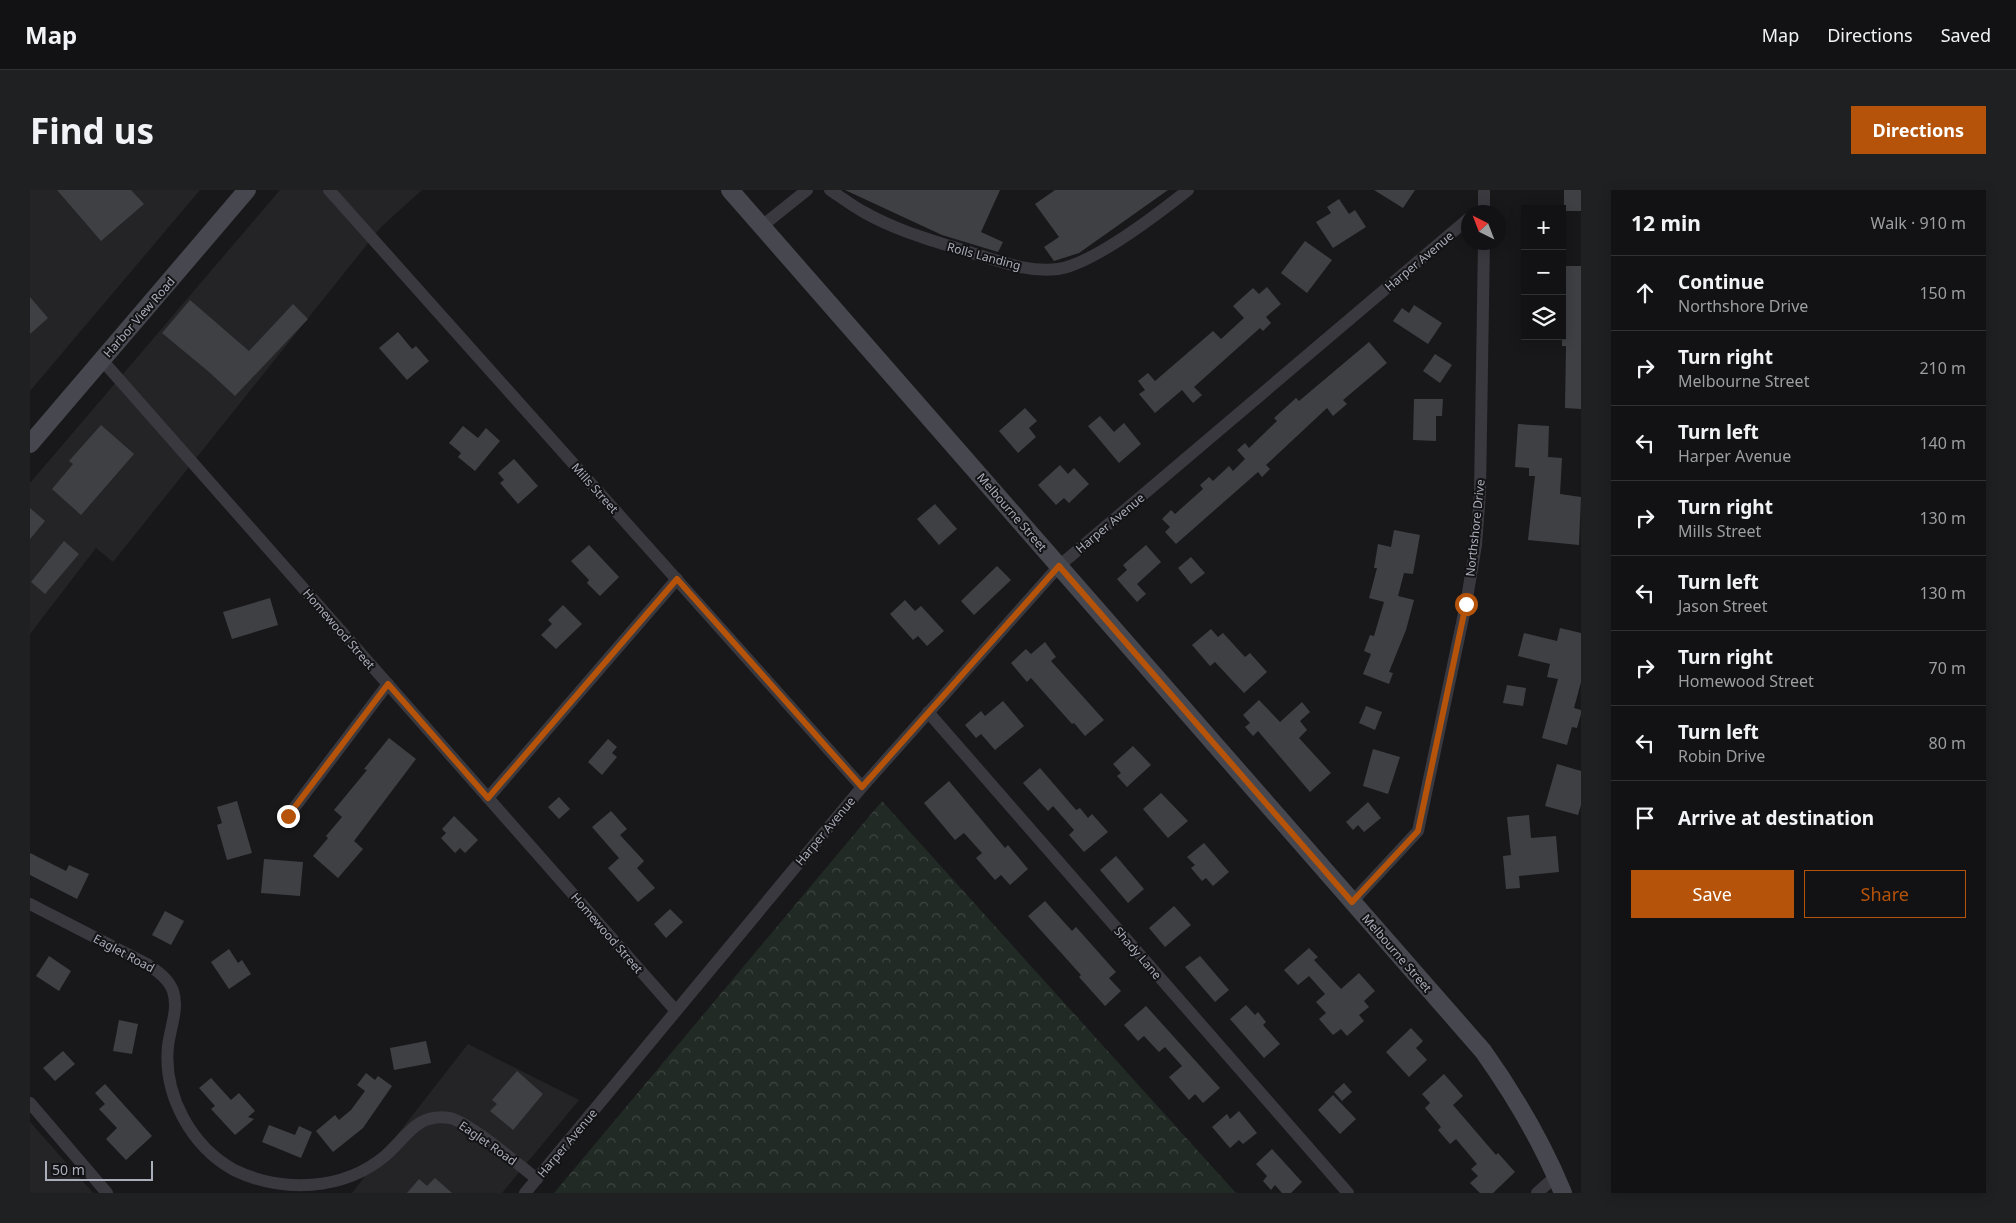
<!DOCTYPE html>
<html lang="en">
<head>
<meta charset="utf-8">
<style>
  body { margin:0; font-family:"Noto Sans",sans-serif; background:#1f2022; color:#f1f3f6 }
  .controls { position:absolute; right:15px; top:15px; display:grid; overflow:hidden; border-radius:0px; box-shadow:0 2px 12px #0003 }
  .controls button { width:45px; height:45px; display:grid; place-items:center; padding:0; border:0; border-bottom:1px solid #313234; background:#121214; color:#f1f3f6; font:25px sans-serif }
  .compass { position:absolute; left:1431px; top:15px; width:45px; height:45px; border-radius:50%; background:#121214; box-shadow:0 2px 12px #0003; rotate:318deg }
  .scale { position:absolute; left:15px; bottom:12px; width:108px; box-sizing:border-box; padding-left:5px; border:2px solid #aaadba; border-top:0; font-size:14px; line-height:18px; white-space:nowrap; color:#aaadba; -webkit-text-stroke:4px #131315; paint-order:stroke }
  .stop { position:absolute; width:15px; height:15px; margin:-11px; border:4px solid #b45309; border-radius:50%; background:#fff }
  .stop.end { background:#b45309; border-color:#fff; box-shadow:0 1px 5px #0008 }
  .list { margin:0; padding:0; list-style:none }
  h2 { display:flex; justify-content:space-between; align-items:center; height:65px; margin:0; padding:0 20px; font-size:21px }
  h2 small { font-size:16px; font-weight:400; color:#9c9ea0 }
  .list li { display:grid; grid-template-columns:32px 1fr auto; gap:15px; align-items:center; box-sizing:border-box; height:75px; padding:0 20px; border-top:1px solid #313234 }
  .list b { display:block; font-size:19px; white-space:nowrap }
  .list p { margin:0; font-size:16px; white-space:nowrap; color:#9c9ea0 }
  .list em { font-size:16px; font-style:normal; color:#9c9ea0 }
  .actions { display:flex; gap:10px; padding:15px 20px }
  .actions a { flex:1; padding:11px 0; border:1px solid #b45309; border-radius:0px; text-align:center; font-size:18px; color:#b45309 }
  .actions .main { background:#b45309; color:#fff }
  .icon { flex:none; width:28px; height:28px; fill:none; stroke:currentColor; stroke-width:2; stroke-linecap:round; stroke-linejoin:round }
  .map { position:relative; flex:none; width:1551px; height:1003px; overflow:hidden; border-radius:0px }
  header { display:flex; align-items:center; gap:30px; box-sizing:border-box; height:70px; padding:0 25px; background:#121214; border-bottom:1px solid #313234 }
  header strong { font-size:24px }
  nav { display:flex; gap:28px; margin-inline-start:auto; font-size:18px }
  .intro { display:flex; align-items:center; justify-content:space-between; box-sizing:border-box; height:120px; padding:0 30px }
  h1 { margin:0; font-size:35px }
  .button { padding:12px 22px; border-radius:0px; background:#b45309; color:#fff; font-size:18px; font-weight:700 }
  main { display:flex; gap:30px; padding:0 30px }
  aside { flex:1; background:#121214; border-radius:0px; box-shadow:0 2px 12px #0003 }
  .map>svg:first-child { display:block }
</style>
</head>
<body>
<header>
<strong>Map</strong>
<nav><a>Map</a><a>Directions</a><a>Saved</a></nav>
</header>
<div class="intro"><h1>Find us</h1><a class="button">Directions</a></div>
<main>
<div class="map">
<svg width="1551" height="1003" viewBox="0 0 1551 1003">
  <defs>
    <pattern id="forest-crowns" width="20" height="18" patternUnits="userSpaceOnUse" patternTransform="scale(1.25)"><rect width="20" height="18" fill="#212a24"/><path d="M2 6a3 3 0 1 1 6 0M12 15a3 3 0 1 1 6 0" fill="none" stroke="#3f4642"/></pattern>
  </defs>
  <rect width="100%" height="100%" fill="#18181a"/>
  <g fill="#242427">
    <path d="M0 0H170L0 201Z"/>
    <path d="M250 0H392L351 37 83 372 66 358 0 444V293Z"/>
    <path d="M438 854 549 910 472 1003H322Z"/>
    <path d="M0 932 63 1003H0Z"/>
  </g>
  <path fill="url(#forest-crowns)" d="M852 611 1206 1003H524Z"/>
  <g fill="#3f4044">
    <path d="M27 0H101L114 14 71 51Z"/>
    <path d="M815 0H970L951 42 973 52 968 62 912 45Z"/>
    <path d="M1025 0H1138L1049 63 1024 71 1014 57 1029 47 1005 14Z"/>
    <path d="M1344 0H1385L1373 18Z"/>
    <rect x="1534" y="0" width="17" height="21"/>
    <path d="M1309 9 1319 24 1325 20 1336 37 1303 58 1286 32 1301 23 1297 17Z"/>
    <path d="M1275 51 1302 70 1277 103 1251 83Z"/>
    <path d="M1532 76H1551V219L1535 218 1536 156H1532Z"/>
    <path d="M1237 97 1251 114 1236 127 1241 133 1233 141 1230 138 1164 197 1172 205 1163 213 1152 200 1125 223 1109 204 1115 200 1108 191 1118 183 1125 191 1183 141 1191 149 1214 128 1203 116 1223 98 1229 104Z"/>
    <path d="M0 107 18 128 0 144Z"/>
    <path d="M160 110 219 161 263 114 278 129 205 206 179 182 132 143Z"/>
    <path d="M1384 115 1412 133 1398 154 1363 131 1372 118 1379 123Z"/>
    <path d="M368 142 382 159 386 156 399 171 377 190 349 158Z"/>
    <path d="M1339 152 1357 173 1313 210 1317 214 1303 226 1297 218 1236 275 1240 279 1232 287 1228 282 1146 354 1135 342 1140 337 1132 329 1141 320 1145 324 1173 299 1170 295 1179 287 1183 291 1199 276 1203 281 1215 269 1207 260 1215 253 1219 258 1247 231 1244 228 1266 208 1269 211Z"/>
    <path d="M1405 164 1422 175 1410 193 1393 181Z"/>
    <path d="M1384 209H1413L1412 226H1406V251L1383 250Z"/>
    <path d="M995 218 1007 231 999 238 1006 247 988 263 969 241Z"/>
    <path d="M1070 226 1084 242 1094 233 1111 254 1089 273 1058 236Z"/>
    <path d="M1488 234 1519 236 1518 267 1532 268 1530 304 1551 307 1549 355 1498 350 1505 286H1499V278L1485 277Z"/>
    <path d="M71 235 104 264 51 325 22 299 43 274 39 271Z"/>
    <path d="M433 236 448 248 456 238 470 251 445 281 428 267 431 263 419 253Z"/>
    <path d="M484 269 508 296 488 314 470 293 474 290 468 283Z"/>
    <path d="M1030 275 1038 284 1044 278 1059 294 1039 313 1034 308 1026 315 1008 295Z"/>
    <path d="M905 314 927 339 909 355 887 329Z"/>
    <path d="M0 318 15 331 0 349Z"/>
    <path d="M1364 340 1390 345 1383 384 1374 383 1368 406 1384 410 1376 440 1359 482 1363 483 1359 494 1333 484 1341 464 1334 461 1340 445 1344 446 1354 412 1339 408 1347 378H1344L1348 354 1361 357Z"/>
    <path d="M34 351 49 364 15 404 1 392Z"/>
    <path d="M559 355 589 387 570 406 557 393 559 390 541 371Z"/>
    <path d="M1116 355 1131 372 1107 394 1116 404 1107 412 1087 389 1097 380 1093 375Z"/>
    <path d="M1161 367 1175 383 1161 394 1148 378Z"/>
    <path d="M967 376 981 390 944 425 931 411Z"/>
    <path d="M240 408 248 435 202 449 193 422Z"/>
    <path d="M875 410 885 421 891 416 914 441 897 456 888 446 883 450 860 424Z"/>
    <path d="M533 415 552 434 526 459 511 445 522 434 518 430Z"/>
    <path d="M1530 438 1551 443V492L1544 518 1551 520V524L1547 538 1542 537 1537 555 1512 548 1528 489 1517 487 1520 474 1488 466 1494 443 1527 451Z"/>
    <path d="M1181 439 1188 447 1193 443 1215 467 1220 463 1237 482 1214 503 1185 472 1180 476 1162 455Z"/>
    <path d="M1015 452 1026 467 1021 471 1074 530 1055 546 1044 533 1042 534 1001 488 997 492 981 473 996 459 1001 464Z"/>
    <path d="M1477 495 1496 498 1493 516 1473 513Z"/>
    <path d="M1229 510 1250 532 1272 512 1280 522 1270 531 1277 540 1269 548 1301 583 1280 602 1228 541 1223 546 1215 537 1220 533 1213 525Z"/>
    <path d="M973 511 994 536 965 560 951 544 946 548 935 535 951 521 955 526Z"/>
    <path d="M1336 516 1352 522 1345 540 1329 533Z"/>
    <path d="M359 548 386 569 324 651 333 659 308 688 283 666 298 648 296 646 312 627 304 620 337 580 334 579Z"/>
    <path d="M578 549 587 557 582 563 587 567 572 585 558 572Z"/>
    <path d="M1103 556 1121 575 1097 597 1087 586 1091 583 1083 574Z"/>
    <path d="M1343 559 1370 567 1358 604 1333 596Z"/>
    <path d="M1527 574 1551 581V615L1548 625 1515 616Z"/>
    <path d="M1010 578 1046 620 1050 618 1058 628 1062 624 1078 642 1054 662 1039 645 1044 640 1023 616 1018 621 993 593Z"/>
    <path d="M919 591 975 658 978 655 998 679 980 695 971 685 965 690 946 668 952 663 934 643 925 650 894 613Z"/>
    <path d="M1131 603 1158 631 1138 648 1113 619Z"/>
    <path d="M529 607 540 619 529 629 518 617Z"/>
    <path d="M207 611 222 663 197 670 187 635 192 633 187 617Z"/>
    <path d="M1338 612 1351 628 1334 642 1328 635 1323 640 1316 632Z"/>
    <path d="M581 621 597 639 590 645 614 671 607 678 625 698 608 712 578 678 589 668 562 637Z"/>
    <path d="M1499 625 1501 648 1526 646 1529 682 1489 686 1490 698 1476 699 1473 666 1481 665 1477 627Z"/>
    <path d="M424 626 448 650 435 663 430 658 425 663 411 648 416 643 412 639Z"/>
    <path d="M1174 653 1199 682 1183 696 1176 688 1172 691 1161 678 1165 675 1157 667Z"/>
    <path d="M0 663 36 681 39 675 59 684 47 709 0 685Z"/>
    <path d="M1086 666 1114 699 1098 713 1070 680Z"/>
    <path d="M234 669 273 672 270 706 231 703Z"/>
    <path d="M1015 711 1042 741 1046 737 1086 782 1079 788 1091 801 1075 816 1049 787 1051 785 998 726Z"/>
    <path d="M1144 716 1161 735 1135 757 1119 738Z"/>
    <path d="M640 719 653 732 636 748 624 734Z"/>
    <path d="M135 721 154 731 141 755 122 745Z"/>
    <path d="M1279 758 1288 767 1284 770 1311 799 1329 783 1345 801 1334 811 1339 817 1329 825 1334 831 1317 846 1311 839 1303 845 1289 829 1296 823 1286 812 1295 804 1279 786 1268 795 1254 780Z"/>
    <path d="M199 759 208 773 212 770 221 784 199 799 181 772Z"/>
    <path d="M19 766 41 781 29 801 6 786Z"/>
    <path d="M1170 766 1199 800 1185 812 1155 777Z"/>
    <path d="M1216 815 1225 825 1228 822 1236 832 1233 835 1250 854 1234 868 1200 829Z"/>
    <path d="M1116 816 1190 898 1173 913 1165 904 1159 910 1139 887 1152 876 1135 857 1129 862 1114 846 1108 851 1094 835Z"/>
    <path d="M89 830 108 834 102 864 83 861Z"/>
    <path d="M1381 838 1393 851 1386 858 1397 870 1379 887 1356 862Z"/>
    <path d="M396 851 401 873 364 880 360 858Z"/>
    <path d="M33 861 45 874 25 891 13 878Z"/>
    <path d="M487 881 513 904 483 940 460 921 467 914 462 910Z"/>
    <path d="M336 883 345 890 348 886 362 896 333 938 303 962 286 941 305 925 309 930 321 920 335 901 327 895Z"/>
    <path d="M1414 884 1433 906 1423 915 1466 965 1468 963 1485 982 1463 1003H1450L1440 993 1448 986 1441 979 1447 974 1426 949 1420 954 1408 940 1411 937 1395 918 1400 913 1392 904Z"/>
    <path d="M181 888 201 910 209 903 225 921 218 927 224 929 205 945 181 919 185 916 169 898Z"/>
    <path d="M1314 893 1322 902 1312 911 1304 902Z"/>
    <path d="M75 894 122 946 96 970 76 949 87 938 69 919 75 914 65 903Z"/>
    <path d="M1303 905 1326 929 1310 944 1288 920Z"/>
    <path d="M1209 921 1227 943 1213 954 1209 950 1200 958 1182 937 1197 924 1200 929Z"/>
    <path d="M239 935 265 945 269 936 282 942 271 968 232 952Z"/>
    <path d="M1242 959 1272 992 1261 1003H1252L1245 995 1241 1000 1233 991 1237 986 1226 974Z"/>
    <path d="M405 988 422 1003H377L389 989 397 996Z"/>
  </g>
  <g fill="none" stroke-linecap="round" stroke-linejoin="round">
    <g stroke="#39393f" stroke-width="12">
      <path d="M299 0 832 597"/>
      <path d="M800 0C811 7 821 15 832 21 866 41 905 51 942 63 969 71 999 83 1028 79 1063 74 1129 23 1158 0"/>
      <path d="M1454 0V22"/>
      <path d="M732 36 777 0"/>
      <path d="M72 170 646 821"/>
      <path d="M898 522 1318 1003"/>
      <path d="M458 608 647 389"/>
      <path d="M258 626 358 494"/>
      <path d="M1322 712 1388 641 1436 414 1446 355 1450 302 1454 52"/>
      <path d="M0 714 117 774C127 781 138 788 143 801 149 819 140 838 138 856 133 905 161 956 204 980 252 1003 313 1001 355 966 377 947 386 923 420 928 439 932 489 975 507 989"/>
      <path d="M0 913 77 1003"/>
      <path d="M495 1003 832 597 1029 376 1438 29"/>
      <path d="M1507 1003 1526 986"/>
    </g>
    <g stroke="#47484f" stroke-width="18">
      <path d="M700 0 1453 861C1485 906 1512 952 1533 1003"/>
      <path d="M0 254 217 0"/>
    </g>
  </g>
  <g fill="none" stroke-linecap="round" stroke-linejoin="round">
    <path stroke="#b45309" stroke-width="6" d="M258 626 358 494 458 608 647 389 832 597 1029 376 1322 712 1388 641 1436 414"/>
  </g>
  <g text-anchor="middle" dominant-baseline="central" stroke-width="4" stroke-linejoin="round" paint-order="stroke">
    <g font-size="12" fill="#aaadba" stroke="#131315">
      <text transform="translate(954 66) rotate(15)">Rolls Landing</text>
      <text transform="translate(1389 71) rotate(-40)">Harper Avenue</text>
      <text transform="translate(109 127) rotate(-49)">Harbor View Road</text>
      <text transform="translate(565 298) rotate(48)">Mills Street</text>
      <text transform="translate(982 322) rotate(49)">Melbourne Street</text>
      <text transform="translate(1080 333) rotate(-40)">Harper Avenue</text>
      <text transform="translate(1445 338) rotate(-84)">Northshore Drive</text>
      <text transform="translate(309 439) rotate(49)">Homewood Street</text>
      <text transform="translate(795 641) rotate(-50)">Harper Avenue</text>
      <text transform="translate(577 743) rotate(49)">Homewood Street</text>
      <text transform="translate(94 763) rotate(28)">Eaglet Road</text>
      <text transform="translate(1108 763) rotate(49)">Shady Lane</text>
      <text transform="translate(1367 763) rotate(49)">Melbourne Street</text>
      <text transform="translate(458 953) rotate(35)">Eaglet Road</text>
      <text transform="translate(537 953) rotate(-50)">Harper Avenue</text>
    </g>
  </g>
</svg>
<div class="controls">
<button>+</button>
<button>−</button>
<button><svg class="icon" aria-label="layers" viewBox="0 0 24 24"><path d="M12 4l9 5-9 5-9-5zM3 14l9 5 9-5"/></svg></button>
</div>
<svg class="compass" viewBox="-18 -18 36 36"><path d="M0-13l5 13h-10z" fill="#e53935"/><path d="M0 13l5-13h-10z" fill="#9c9ea0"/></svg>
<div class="scale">50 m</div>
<div class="stop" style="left:1436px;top:414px"></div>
<div class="stop end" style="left:258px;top:626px"></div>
</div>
<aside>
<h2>12 min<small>Walk · 910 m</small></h2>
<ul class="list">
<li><svg class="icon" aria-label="ahead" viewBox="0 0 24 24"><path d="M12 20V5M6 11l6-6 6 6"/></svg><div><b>Continue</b><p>Northshore Drive</p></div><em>150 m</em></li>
<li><svg class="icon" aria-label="right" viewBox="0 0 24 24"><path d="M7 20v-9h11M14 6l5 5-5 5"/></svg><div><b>Turn right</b><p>Melbourne Street</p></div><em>210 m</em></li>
<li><svg class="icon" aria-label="left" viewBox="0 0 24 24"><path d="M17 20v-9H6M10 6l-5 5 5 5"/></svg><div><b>Turn left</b><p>Harper Avenue</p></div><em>140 m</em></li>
<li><svg class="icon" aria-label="right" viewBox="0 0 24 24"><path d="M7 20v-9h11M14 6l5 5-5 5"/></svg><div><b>Turn right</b><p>Mills Street</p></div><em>130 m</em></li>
<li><svg class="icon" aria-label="left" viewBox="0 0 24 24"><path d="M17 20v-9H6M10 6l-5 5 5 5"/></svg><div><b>Turn left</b><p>Jason Street</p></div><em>130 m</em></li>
<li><svg class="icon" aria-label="right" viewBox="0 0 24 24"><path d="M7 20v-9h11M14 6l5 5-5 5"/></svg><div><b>Turn right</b><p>Homewood Street</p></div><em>70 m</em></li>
<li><svg class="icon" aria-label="left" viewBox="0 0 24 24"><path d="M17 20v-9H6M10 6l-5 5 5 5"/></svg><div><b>Turn left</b><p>Robin Drive</p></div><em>80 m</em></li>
<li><svg class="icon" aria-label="arrive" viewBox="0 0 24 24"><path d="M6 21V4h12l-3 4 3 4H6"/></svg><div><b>Arrive at destination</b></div></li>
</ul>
<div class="actions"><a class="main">Save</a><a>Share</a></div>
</aside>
</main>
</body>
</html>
